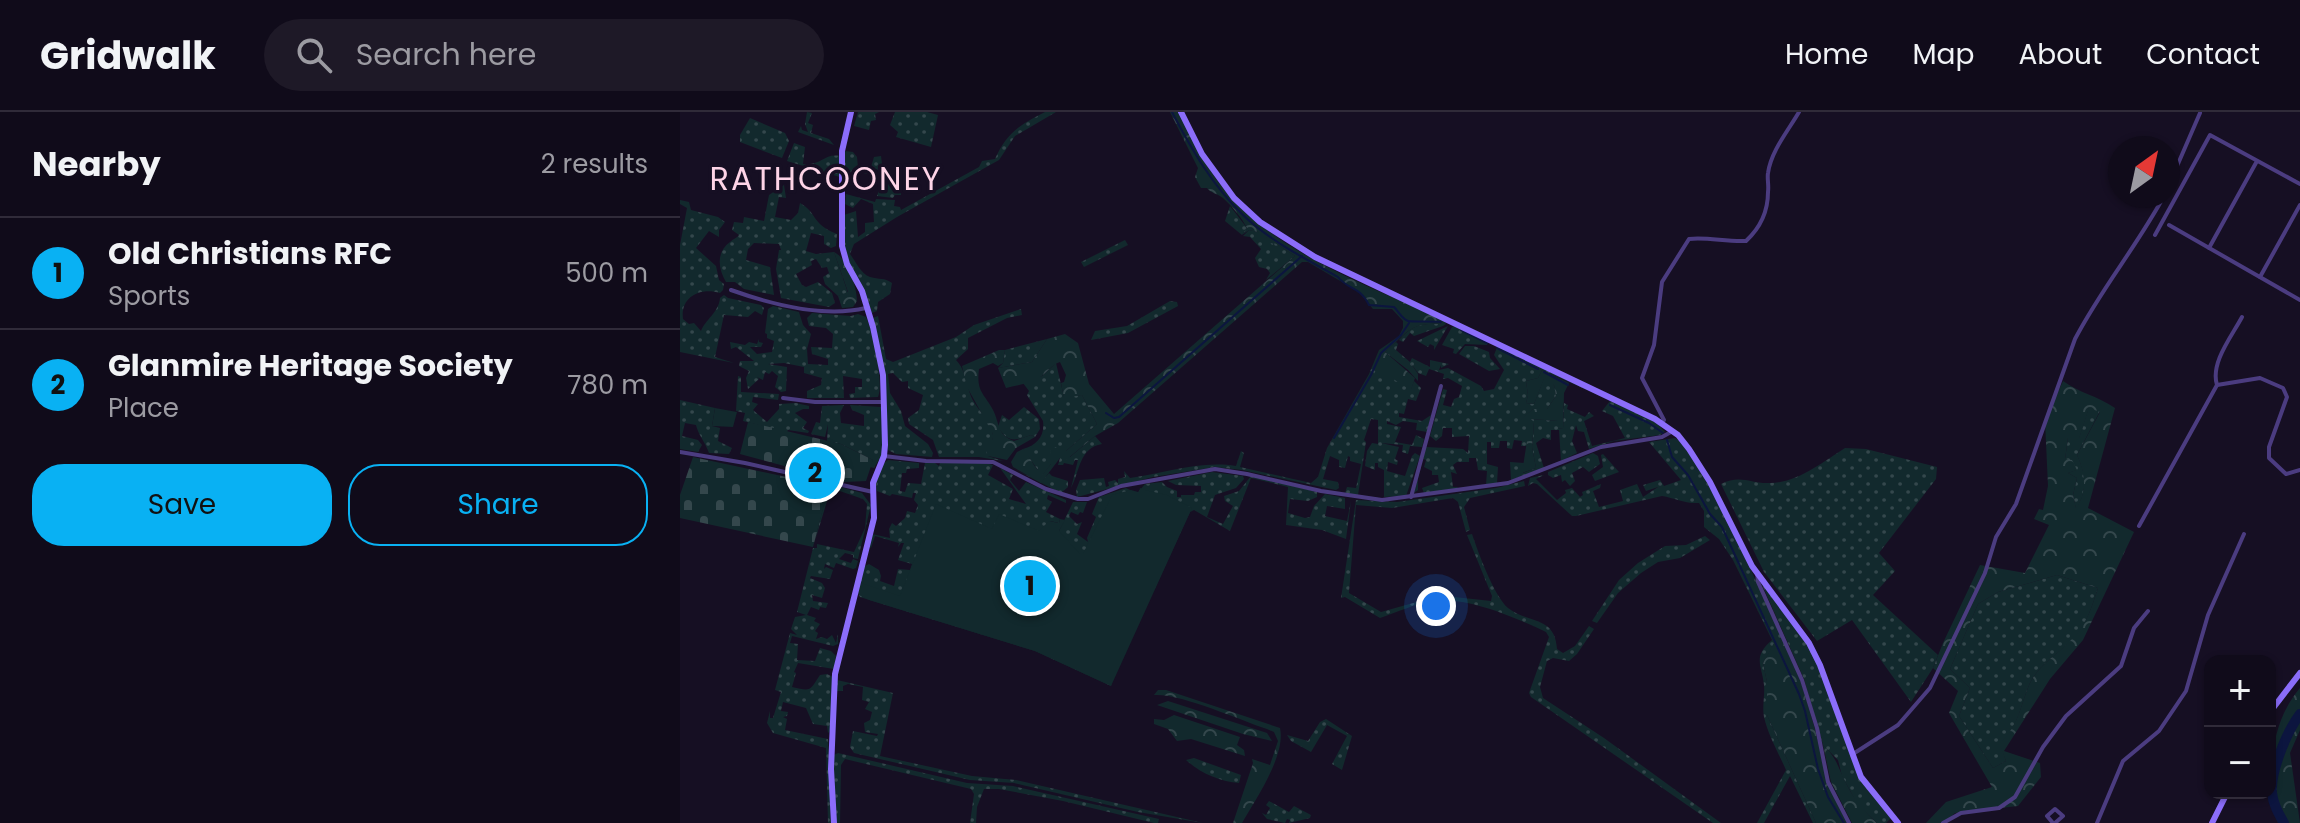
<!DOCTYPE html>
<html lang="en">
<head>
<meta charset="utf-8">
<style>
  body { margin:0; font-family:Poppins,sans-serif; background:#1e1927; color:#f1f3f6 }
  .controls { position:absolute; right:24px; bottom:24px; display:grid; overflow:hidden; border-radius:16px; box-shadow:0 2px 6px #0004 }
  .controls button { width:72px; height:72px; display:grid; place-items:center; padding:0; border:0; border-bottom:2px solid #302b39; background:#100b1a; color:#f1f3f6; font:40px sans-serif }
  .compass { position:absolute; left:1428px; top:24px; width:72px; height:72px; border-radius:50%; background:#100b1a; box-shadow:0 2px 6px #0004; rotate:33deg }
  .you { position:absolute; left:756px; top:494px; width:28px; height:28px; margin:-20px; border:6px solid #fff; border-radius:50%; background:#1a73e8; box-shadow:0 0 0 12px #1a73e833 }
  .badge { display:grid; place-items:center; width:52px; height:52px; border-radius:50%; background:#09b1f3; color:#111; font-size:26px; font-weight:700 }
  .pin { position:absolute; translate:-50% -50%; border:4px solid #fff; box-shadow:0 2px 8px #0006 }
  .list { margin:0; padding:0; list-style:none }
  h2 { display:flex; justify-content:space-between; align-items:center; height:104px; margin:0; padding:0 32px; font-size:34px }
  h2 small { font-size:26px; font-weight:400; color:#9c9ba2 }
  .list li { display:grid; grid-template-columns:52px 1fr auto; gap:24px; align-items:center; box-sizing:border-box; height:112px; padding:0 32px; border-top:2px solid #302b39 }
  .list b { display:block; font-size:30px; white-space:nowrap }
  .list p { margin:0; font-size:26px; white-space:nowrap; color:#9c9ba2 }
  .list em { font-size:26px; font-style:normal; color:#9c9ba2 }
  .actions { display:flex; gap:16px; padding:24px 32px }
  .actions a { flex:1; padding:18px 0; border:2px solid #09b1f3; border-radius:32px; text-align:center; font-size:28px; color:#09b1f3 }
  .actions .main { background:#09b1f3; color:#111 }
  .icon { flex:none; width:44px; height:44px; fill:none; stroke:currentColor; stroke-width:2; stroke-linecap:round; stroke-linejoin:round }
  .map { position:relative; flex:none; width:1620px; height:711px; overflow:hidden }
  header { display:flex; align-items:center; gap:48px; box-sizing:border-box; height:112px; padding:0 40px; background:#100b1a; border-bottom:2px solid #302b39 }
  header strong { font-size:38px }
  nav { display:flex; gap:44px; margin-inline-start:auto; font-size:28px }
  .search { width:560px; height:72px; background:#1e1927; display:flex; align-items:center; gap:20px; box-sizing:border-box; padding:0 28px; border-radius:44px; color:#9c9ba2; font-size:30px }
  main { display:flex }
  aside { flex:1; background:#100b1a }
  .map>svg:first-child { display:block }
</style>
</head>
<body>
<header>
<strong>Gridwalk</strong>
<div class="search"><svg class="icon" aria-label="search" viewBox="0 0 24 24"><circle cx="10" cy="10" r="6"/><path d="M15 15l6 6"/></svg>Search here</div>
<nav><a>Home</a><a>Map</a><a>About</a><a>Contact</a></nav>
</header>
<main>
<aside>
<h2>Nearby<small>2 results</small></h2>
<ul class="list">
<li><span class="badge">1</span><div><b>Old Christians RFC</b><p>Sports</p></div><em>500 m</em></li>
<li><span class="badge">2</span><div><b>Glanmire Heritage Society</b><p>Place</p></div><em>780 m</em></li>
</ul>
<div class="actions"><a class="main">Save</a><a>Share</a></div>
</aside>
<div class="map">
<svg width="1620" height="711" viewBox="0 0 1620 711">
  <defs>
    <pattern id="grass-dots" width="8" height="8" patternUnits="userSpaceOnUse" patternTransform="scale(2)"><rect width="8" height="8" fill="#12292d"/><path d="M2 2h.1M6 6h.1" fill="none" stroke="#34474c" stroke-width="1.8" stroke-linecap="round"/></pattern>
    <pattern id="forest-crowns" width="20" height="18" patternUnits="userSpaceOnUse" patternTransform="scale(2)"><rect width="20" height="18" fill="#12292d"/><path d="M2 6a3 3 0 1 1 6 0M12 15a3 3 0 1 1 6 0" fill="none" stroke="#34474c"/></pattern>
    <pattern id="cemetery-stones" width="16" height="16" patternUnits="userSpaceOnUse" patternTransform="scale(2)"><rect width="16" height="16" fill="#12292d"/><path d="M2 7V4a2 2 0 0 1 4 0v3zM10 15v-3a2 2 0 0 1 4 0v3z" fill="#34474c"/></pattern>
  </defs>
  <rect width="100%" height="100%" fill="#160f23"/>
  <g fill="url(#grass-dots)" fill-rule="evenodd">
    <path d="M127 0 132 1 128 11 133 13 131 21 149 27 154 33 118 20 121 14 122 18 128 20 125 12Z"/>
    <path d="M178 0H199L195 2 196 8 191 9 189 18 174 14Z"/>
    <path d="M215 0H247L258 3 251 35 216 25 218 20 210 13Z"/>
    <path d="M365 0H376L335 24 319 48 217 105 174 132 170 142C176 150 181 162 190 165 199 168 204 165 212 171L210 182 198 190 197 199 192 201C186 182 175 166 168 148 162 134 164 118 164 103L176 99 178 125 185 120V111L194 110 193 92 181 87 173 96 165 92 166 82 195 90 196 87 215 88 214 94 220 95 221 98 299 55 302 49 315 47C327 20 340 13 365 0Z"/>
    <path d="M70 6 105 21 109 29 102 46 60 30V23Z"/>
    <path d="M114 31 125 35 123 52C142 54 144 41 160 44V65L107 49Z"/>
    <path d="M165 39 173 40 177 45 178 56 191 55 194 45 201 44 203 60 196 57 194 64 221 71V83H215L213 86 197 84 201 72H192L191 63 176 59 179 66 177 73H169V58L164 57Z"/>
    <path d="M104 73 106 86 99 85 95 105 111 108 118 101 120 91C138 101 130 111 157 122L156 134 151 136 144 132V124L131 121 126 139 136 142 154 140 168 181 158 184 145 172 143 165 149 161 147 155 142 156 136 147 131 149 132 153 116 162 122 173 126 175 138 170 152 181 155 191 149 195 101 186 96 157 99 138H101L99 132 74 131 68 137 66 148 90 155 94 183 64 177 55 170H46C38 157 36 140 50 130 53 127 57 126 59 123L52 118 54 110 63 111 64 105 84 109 89 83Z"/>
    <path d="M0 88 9 90 11 98 38 105 45 110 39 118V125L29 119 16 136 36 154 39 168 44 172 43 178 40 181C20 175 0 185 3 207L9 212 14 211 21 219C25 208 39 200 40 186L44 183 48 186 81 193 84 196 82 203 75 199 68 205 44 203 35 245 54 251 0 240V133L7 96 0 92Z"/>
    <path d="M550 94 567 116 562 123 545 109Z"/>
    <path d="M569 118 578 120 615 144 586 168 590 161 587 157 579 155 575 146 581 137 570 125 563 124Z"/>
    <path d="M445 128 448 133 404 155 401 150Z"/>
    <path d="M490 189 497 190 498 194 448 221 411 228 415 219 447 214Z"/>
    <path d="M93 194 119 200 123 213 131 222 127 237 128 252 148 253V247L132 242 131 235 152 236 153 222 146 216 129 214 127 206 132 201 171 204 178 202 186 205C193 219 204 270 198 285L170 286 169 282 175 281V275H182V267L163 264 164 286H127V279L141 273 142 266 124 261V255L104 251 88 252 107 255 106 279 101 280 95 275 98 264 92 259 89 262 85 260 83 268 77 265 79 267 68 277 66 266 69 259 59 254 60 249H74L56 235 51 237 50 230 65 233 69 230 77 232 79 227V230L83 231 81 235H70L77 242 92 240 94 229 87 226V222L85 221 88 197Z"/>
    <path d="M341 197 342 203 327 206 288 226V237L276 248C287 259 286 277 294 290 300 301 314 312 313 325 313 330 309 339 308 344L323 349 299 345H259L253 328 229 312 228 306 239 298 243 283 228 276V269L222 270 213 261 208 262 210 281 221 299 225 314 248 332 253 341 252 345 216 342 208 338 204 263 193 206 198 204 206 247 213 250 276 225 294 213Z"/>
    <path d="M763 207 766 212 763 214 734 224 730 221 723 230 719 228C731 214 741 211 760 212Z"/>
    <path d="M768 214 754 238V234L750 232 748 235 737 229Z"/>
    <path d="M776 214 808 230 807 233 785 232 776 242 773 241 774 237 762 233 772 215Z"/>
    <path d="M367 227 352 250 318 256 323 251 325 238Z"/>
    <path d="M716 230 718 232 716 238 730 250 732 246 750 255V248L769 252 761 256V253L759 258 768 256 801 274 804 279 814 277 824 258 814 243 818 233 923 285 862 258 858 266 846 269 848 283 846 291 854 292 864 266C874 268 875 274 876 284L867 297H853L839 310 850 309 851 307 878 309V316L883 317 884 291 888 293 887 297 905 305 909 300 914 304 904 309 912 334 945 326 933 304 922 299 930 289 976 310 985 320 980 323 934 329 909 337 904 320 898 319 896 313 892 329 897 341 881 349 879 318H871V328L863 326 856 331 864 356 831 368 830 350 844 351 843 361 856 356 852 335 854 311 851 309 847 334H841L842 329 834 328 832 337 827 336V329H820L819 336H811V330H807V352L818 355 817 371 806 373 807 359 798 358 796 346H789V350H777L773 353 777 362 771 360 773 375H778L776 377 744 381 742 376 759 370 758 363H752V359L744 355 746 348 743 347 738 363V378L734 381 746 335 783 337 788 341 789 324 772 325V316H763L762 324 756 329 750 324 763 277 767 278 763 293 771 295 774 287 779 285 782 274 768 266 763 267 764 262 749 257 746 264 738 261 730 250 738 262V269L728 258 705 240Z"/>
    <path d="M785 234H794L809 240 810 246 820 257 809 259 779 242Z"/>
    <path d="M376 251 384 285 402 283 417 312 371 352 358 369 361 370 369 361 372 364 388 369V375L381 381 332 356 357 368 358 358 343 337C357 333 365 324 363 309L347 283 349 279 343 271 362 264Z"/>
    <path d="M697 256 731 277 734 269 741 276 736 289 728 287 724 302 719 301V305L742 309 751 303 747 320 736 318 737 311 723 309 716 313 707 309V312L721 315 715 330 732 333 736 323 744 327 742 335 730 334 728 342 722 340 723 333 701 331 719 335 715 347 718 349 717 353 708 350 707 359 725 364 732 344 735 341 740 344 726 384 704 385V358L698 355V351H695V358L685 354 687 339 692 331 698 332V308L691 307 684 328 686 330 678 383 665 381 667 375 676 376 681 352 670 349V345L668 344 665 356 659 355V348L650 344 643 367 658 370 659 376 656 378 562 358 535 355 473 365 397 385 396 378 400 368 424 366 426 375 429 374 428 370 435 368 438 371V367L445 365 444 359 450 366C485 361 521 348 556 354L561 339 564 341 560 355 631 371 638 365 647 336Z"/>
    <path d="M58 264 61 265V280L99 282 98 288 73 285 72 290 78 292 73 298 87 310 99 297V292L116 291 129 294V297H123L115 301 127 310 123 316 129 319 128 321 108 318 107 320 63 309 65 301 56 299Z"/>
    <path d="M0 288 35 296 32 314 40 316 38 329 52 336 49 342 29 341C25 330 18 322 16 313L5 311 2 324 18 328 22 333 18 340 0 337Z"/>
    <path d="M164 293 160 301 161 311 184 314V303L172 298 170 293 201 295 203 341 194 356 190 355 193 348 161 332 147 329 148 312 145 325 131 322 136 310 140 311 142 294Z"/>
    <path d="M344 295 359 307 360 317 355 325 351 323C335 329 328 331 318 315L322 303 329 308Z"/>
    <path d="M1409 295 1420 299 1397 343C1406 362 1408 379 1396 397L1393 383 1397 366 1388 361 1396 358 1385 347 1388 326H1399Z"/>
    <path d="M415 324 422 332C399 336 400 359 391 376L398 348H395L393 353 384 351 383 353H378L380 346 390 345Z"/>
    <path d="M995 326C1022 340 1087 495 1104 531L1094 532 1083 551 1087 570V603L1136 711H1133L1110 664 1084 711H1077L1106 658C1099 642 1088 623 1084 605 1082 595 1085 584 1084 573 1082 553 1072 545 1092 528L1053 448 1039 427 1024 415V399L1019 391C1005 392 995 386 982 384L896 404H892L857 372 853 371 848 374 850 366 864 363 856 367 877 388 886 381 885 378 892 376 900 385 903 383 902 380 921 372 920 376 913 379 919 395 943 389 940 378 957 372 963 385 978 375 966 379 963 373 980 368 984 374 1001 368 969 330Z"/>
    <path d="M1165 336 1186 337 1257 355 1256 367 1199 441 1215 459 1193 483 1258 543 1253 556 1231 590 1172 508 1137 529 1084 460 1041 372C1061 362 1070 372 1090 371 1117 371 1143 350 1165 336Z"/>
    <path d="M913 341 918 344 920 352 909 360 903 355 892 361 895 369 890 374 885 368 882 370 881 363 873 366 868 363V360Z"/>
    <path d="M923 342 939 360 915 369 912 363 923 355 921 343Z"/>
    <path d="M208 348 239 351V356L227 357 226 361H222L220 379 225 380 228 371 241 372 245 351H255L259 354 260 351 301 350 313 353 308 363 333 377 329 387 346 392 320 356 333 363 330 368 339 379 346 370 386 388V391L368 383 367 387 372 390 366 400 380 407 379 411 370 409 379 419 393 390H407L403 401 400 400 398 403 391 400 389 404 397 412 402 410 397 422 408 430 407 426 416 405 412 402 419 385 446 376 454 380 450 391 431 410 418 440 408 448 404 447 385 436 370 466 364 464 369 468 358 492 362 495 352 525V528L363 533 365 531 370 532 403 458 418 449 432 423 440 427 441 424 433 419 457 389 460 376 465 378V372L482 370 487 375 497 379V385H501V383H514L515 380H521V374L496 373 488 369 532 360 563 364 564 367 556 376 535 383 527 405 543 412 553 394 545 389 544 384 559 379 571 364 637 380V385L628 389 610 387 608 401 625 406 630 405 634 394 645 382 665 386V397L647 394 645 404 667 409 671 389 666 427 642 418 606 413 608 375 571 366 550 419 514 398 510 400 475 476 451 464 448 469 470 480 431 566 371 538 368 542 432 571 431 574 355 539 180 485 177 479 183 455 189 452 199 458 201 464 200 469 214 474 218 457 230 458 232 452 218 448 224 431H221L218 435 219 431 195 424 191 436 189 434 192 422 210 426 209 417 212 411 216 414 225 406 227 399 235 401 238 393 234 388 236 381H233L232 386 212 382 210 384 197 379C194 369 199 354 208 348ZM260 403 307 423 274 498 228 478ZM321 408 375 432 339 512 286 488ZM444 425 484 445 471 471 431 450ZM416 462 465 485 429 561 380 537ZM406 463 408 464 375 534 372 532Z"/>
    <path d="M844 369 845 374 790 386 784 395 790 418 786 420 778 390 773 386 712 396 676 393 669 481 701 500 751 486 765 484 811 489 812 484 787 423 792 422C798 440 814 484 828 496 848 512 875 503 877 537L883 541 895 534 909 514 914 517 897 542 889 549 873 546 867 549 860 575 863 586 924 626 1041 711H1033L851 585 849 581 869 525 866 520C836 506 787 484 753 489 735 492 717 500 700 506L665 485 661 486 676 388 717 390 816 376Z"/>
    <path d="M149 372 182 381 191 393 178 447 173 446V443L165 441 159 447 171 451 173 447 178 449 176 456 173 457 156 451 154 456 145 452 144 457 146 455 153 458 150 467 131 464 130 466 142 471 145 476 142 486 132 483 133 489 148 491 146 496 140 495 139 498 131 495 127 503 136 506 134 509 140 512 135 519 138 521 136 527 142 525 147 527 152 523 156 531 158 522V532L153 534 112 524 110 531 118 532 117 548 135 549 140 536 151 539 156 544 154 557 118 551 114 560 116 561 112 575C132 580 130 578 140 563L147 562 153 565 150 619 148 621 147 614 133 612 126 596 103 590 101 599 108 600 107 604 103 605 107 607 105 618 148 627 151 711H148L146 636 93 621 87 611 90 599V606H93L101 580 95 578 110 521 117 523 111 517 115 505 126 503 117 500 133 436H137V432L174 440 185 416 187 392 183 387 151 376 134 432Z"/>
    <path d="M1025 424 1030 428 1000 446 978 450 961 461 938 481 917 511 912 509 939 468 958 451 985 434 1006 433Z"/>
    <path d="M1377 463 1418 476C1412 494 1407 512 1394 526 1379 542 1360 551 1350 571 1341 591 1338 617 1320 631L1326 649 1313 656 1279 604 1290 576 1270 557 1298 492 1318 480Z"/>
    <path d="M1079 466 1127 532 1139 554 1179 666 1211 706 1206 711H1197L1178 693 1162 664 1158 648 1143 633 1124 567Z"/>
    <path d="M164 535 157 568 213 581 200 644 292 664 336 668 523 711 458 700 334 671 290 668 174 641 170 635 173 619 197 624 198 622 185 620 184 611 190 608 192 600 185 597 189 590 182 588 183 575 168 572 163 574V579H157V586L156 568Z"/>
    <path d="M646 607 672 624 662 658 652 652 667 624 647 613 631 640 611 629 607 623 628 629 640 610Z"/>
    <path d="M158 641 287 671 333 674 479 707 478 711H474L383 689 319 677H304L297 695 296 711H290L294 682 291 677 165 647 161 653 160 711H156C155 690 153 668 154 643Z"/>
    <path d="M514 646 561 663 559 671C541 670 520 661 506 648Z"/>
    <path d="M589 689 609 700 614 694 631 703 630 706 609 711 610 708 607 707 605 711 587 707 582 701 586 703 590 696 586 693Z"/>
  </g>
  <g fill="url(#forest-crowns)" fill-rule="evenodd">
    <path d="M490 0H499C514 32 530 63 554 89 604 143 696 178 763 207L760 212C730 210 726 222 705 240L735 266 731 278 697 257 647 336 689 262 699 238 719 224 723 216V209L712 197H693L679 180 628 150H622L438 311 415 324 386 348 380 346 361 371 333 355 331 350 337 340 343 337C349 342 352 352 358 358V368L371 352 370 339 374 335 386 339 417 312 402 283 384 286 381 271 384 270 386 263 380 250C371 253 367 261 359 266 349 272 337 273 326 276L318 256 352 250 367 227 385 222 398 231 409 272 434 302 615 144 595 131 592 133 586 125 581 127 578 120 569 118 562 123 567 116C562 106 551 93 543 86 537 81 532 82 527 76H521L515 65 518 56Z"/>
    <path d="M154 140C167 146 177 175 177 189L173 195 162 196 158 184 168 180Z"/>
    <path d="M319 238H325L323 251 318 254 313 251 299 257C296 280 304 281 313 298 320 312 317 323 334 329L351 323 355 325 336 336 327 348 308 344 304 334 313 327V322L287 275 282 254Z"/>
    <path d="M862 258 889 271 884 281 883 317 878 316V309L851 307 854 310 852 335 856 356 842 361 850 310H838L853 297H867L876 284 874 273 864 267 854 292 846 291 848 283 846 269 858 266Z"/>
    <path d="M1383 269C1399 281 1418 284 1435 296L1408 396 1454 420 1403 528 1370 567 1324 639 1360 651 1361 665 1338 694 1275 701 1264 711H1246L1266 690 1312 675 1269 601 1278 579 1253 556 1263 531 1300 453 1345 461 1369 413 1354 407 1359 397 1363 398 1368 374 1365 308ZM1409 296 1420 300 1397 343C1405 361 1408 379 1396 396L1393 383 1397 366 1388 361 1397 358 1392 348 1385 347 1388 326 1399 327ZM1377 463 1418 476C1412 494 1407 512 1393 526 1379 542 1360 551 1350 571 1341 591 1338 617 1319 631L1326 649 1313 656 1279 604 1290 576 1270 557 1298 492 1318 480Z"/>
    <path d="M1094 531H1104L1121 570 1135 617 1147 671 1167 711H1136L1087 603V570L1083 551Z"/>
    <path d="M1620 576V618L1610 641 1620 711H1598L1587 681H1590C1590 644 1595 605 1620 576Z"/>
    <path d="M478 578H486L600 616C606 643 576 687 562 711H553L573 651 572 647 590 653 598 629 594 620 587 617C560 608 500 581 474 583Z"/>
    <path d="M488 589 587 621 592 629 563 622 477 593Z"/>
    <path d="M494 603 560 625 557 633 564 638 565 644 511 627 497 629 488 617 474 612V607L484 608Z"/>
    <path d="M1143 633C1155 644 1157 652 1163 665 1171 683 1182 698 1197 711H1172L1151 670Z"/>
  </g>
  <g fill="url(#cemetery-stones)">
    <path d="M68 310 161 332 193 348 186 369 164 370 60 342Z"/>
    <path d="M13 345 149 374 133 435 0 406V383Z"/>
  </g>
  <g fill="#12292d">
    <path d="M35 296 57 300 53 315 32 314Z"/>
    <path d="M465 372V378L487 383 512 396 431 574 355 539 189 488 179 483 181 471 220 484 256 392 312 417 319 402 359 419 369 409 379 411 380 407 385 408 379 419 400 442H403L432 383 451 378 458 380Z"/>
  </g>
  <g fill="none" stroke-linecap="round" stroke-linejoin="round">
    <g stroke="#0c153f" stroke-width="2">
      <path d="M492 0C512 38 532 73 563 103 590 129 626 147 658 165 669 179 679 173 689 193L714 195C718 199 722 207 728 209 734 210 752 209 761 210"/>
      <path d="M781 218 807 231"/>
      <path d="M817 236 858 257"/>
      <path d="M864 260 888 273"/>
      <path d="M930 293 969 311 983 321"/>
      <path d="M426 301 434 306 439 305 622 144"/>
      <path d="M654 326 691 263 701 241 721 223 729 211"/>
      <path d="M987 328 992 345 1008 363 1030 402 1042 415 1119 582 1125 599 1138 657 1148 685 1164 711"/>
    </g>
    <path stroke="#0c153f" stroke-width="10" d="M1604 711C1598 701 1593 692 1592 681 1590 660 1607 619 1620 602"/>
    <g stroke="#4b3c80" stroke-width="4">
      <path d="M1488 75 1520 1"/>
      <path d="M1489 113 1620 188"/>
      <path d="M1475 123 1530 23 1620 72"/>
      <path d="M1529 136 1577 49"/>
      <path d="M1580 165 1620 93"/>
      <path d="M51 178C93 193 143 206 186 196"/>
      <path d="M1537 273 1580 266 1603 276 1607 285 1589 335V346L1606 362 1620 358"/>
      <path d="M103 286 135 290H204"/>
      <path d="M982 310 984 308 962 266 974 233 982 170 1009 127C1028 125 1046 130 1066 129 1080 116 1088 100 1088 80 1089 73 1087 67 1088 61 1091 39 1108 19 1119 0"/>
      <path d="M0 340 65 351 193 380"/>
      <path d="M204 344 246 349 313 350 366 377 398 387H408L441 374 535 357 567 362 641 379 702 388 828 371 921 335 982 325 991 320"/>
      <path d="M731 385 761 274"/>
      <path d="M1459 414 1537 273C1530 251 1552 224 1562 205"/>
      <path d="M1077 461 1078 470 1122 568 1137 616 1148 670 1169 711"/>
      <path d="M1173 642 1218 613 1250 576 1305 461 1316 425 1336 392 1395 227C1421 177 1457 134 1484 84"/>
      <path d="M1263 711 1281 701 1319 696 1335 685 1363 635 1386 604 1441 554 1454 516 1468 499"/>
      <path d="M1373 711 1367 704 1375 697 1383 704 1375 711"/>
      <path d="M1417 711 1443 649 1479 619 1506 579 1528 503 1564 422"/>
    </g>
    <g stroke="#8b6dfa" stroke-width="6">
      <path d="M501 0 522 42 554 86 580 110 635 145 975 307 998 323 1009 337 1030 370 1072 454 1129 531 1140 553 1181 665 1218 711"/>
      <path d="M1590 600 1620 561"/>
      <path d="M154 711 151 657 155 562 194 406 193 371 204 344 205 333 203 263 193 215 182 179 167 152 162 134V39L171 0"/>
      <path d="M1532 711 1547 681"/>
    </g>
  </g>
  <g text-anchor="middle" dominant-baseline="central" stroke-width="7" stroke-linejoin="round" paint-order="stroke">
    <g font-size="32" letter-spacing="2" fill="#fed4e7" stroke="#160f23">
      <text x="146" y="66">RATHCOONEY</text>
    </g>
  </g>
</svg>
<div class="controls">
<button>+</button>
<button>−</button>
</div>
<svg class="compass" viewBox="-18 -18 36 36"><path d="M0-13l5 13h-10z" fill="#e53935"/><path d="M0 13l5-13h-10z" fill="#9c9ba2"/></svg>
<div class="you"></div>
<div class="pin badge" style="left:350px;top:474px">1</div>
<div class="pin badge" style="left:135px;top:361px">2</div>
</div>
</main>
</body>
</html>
